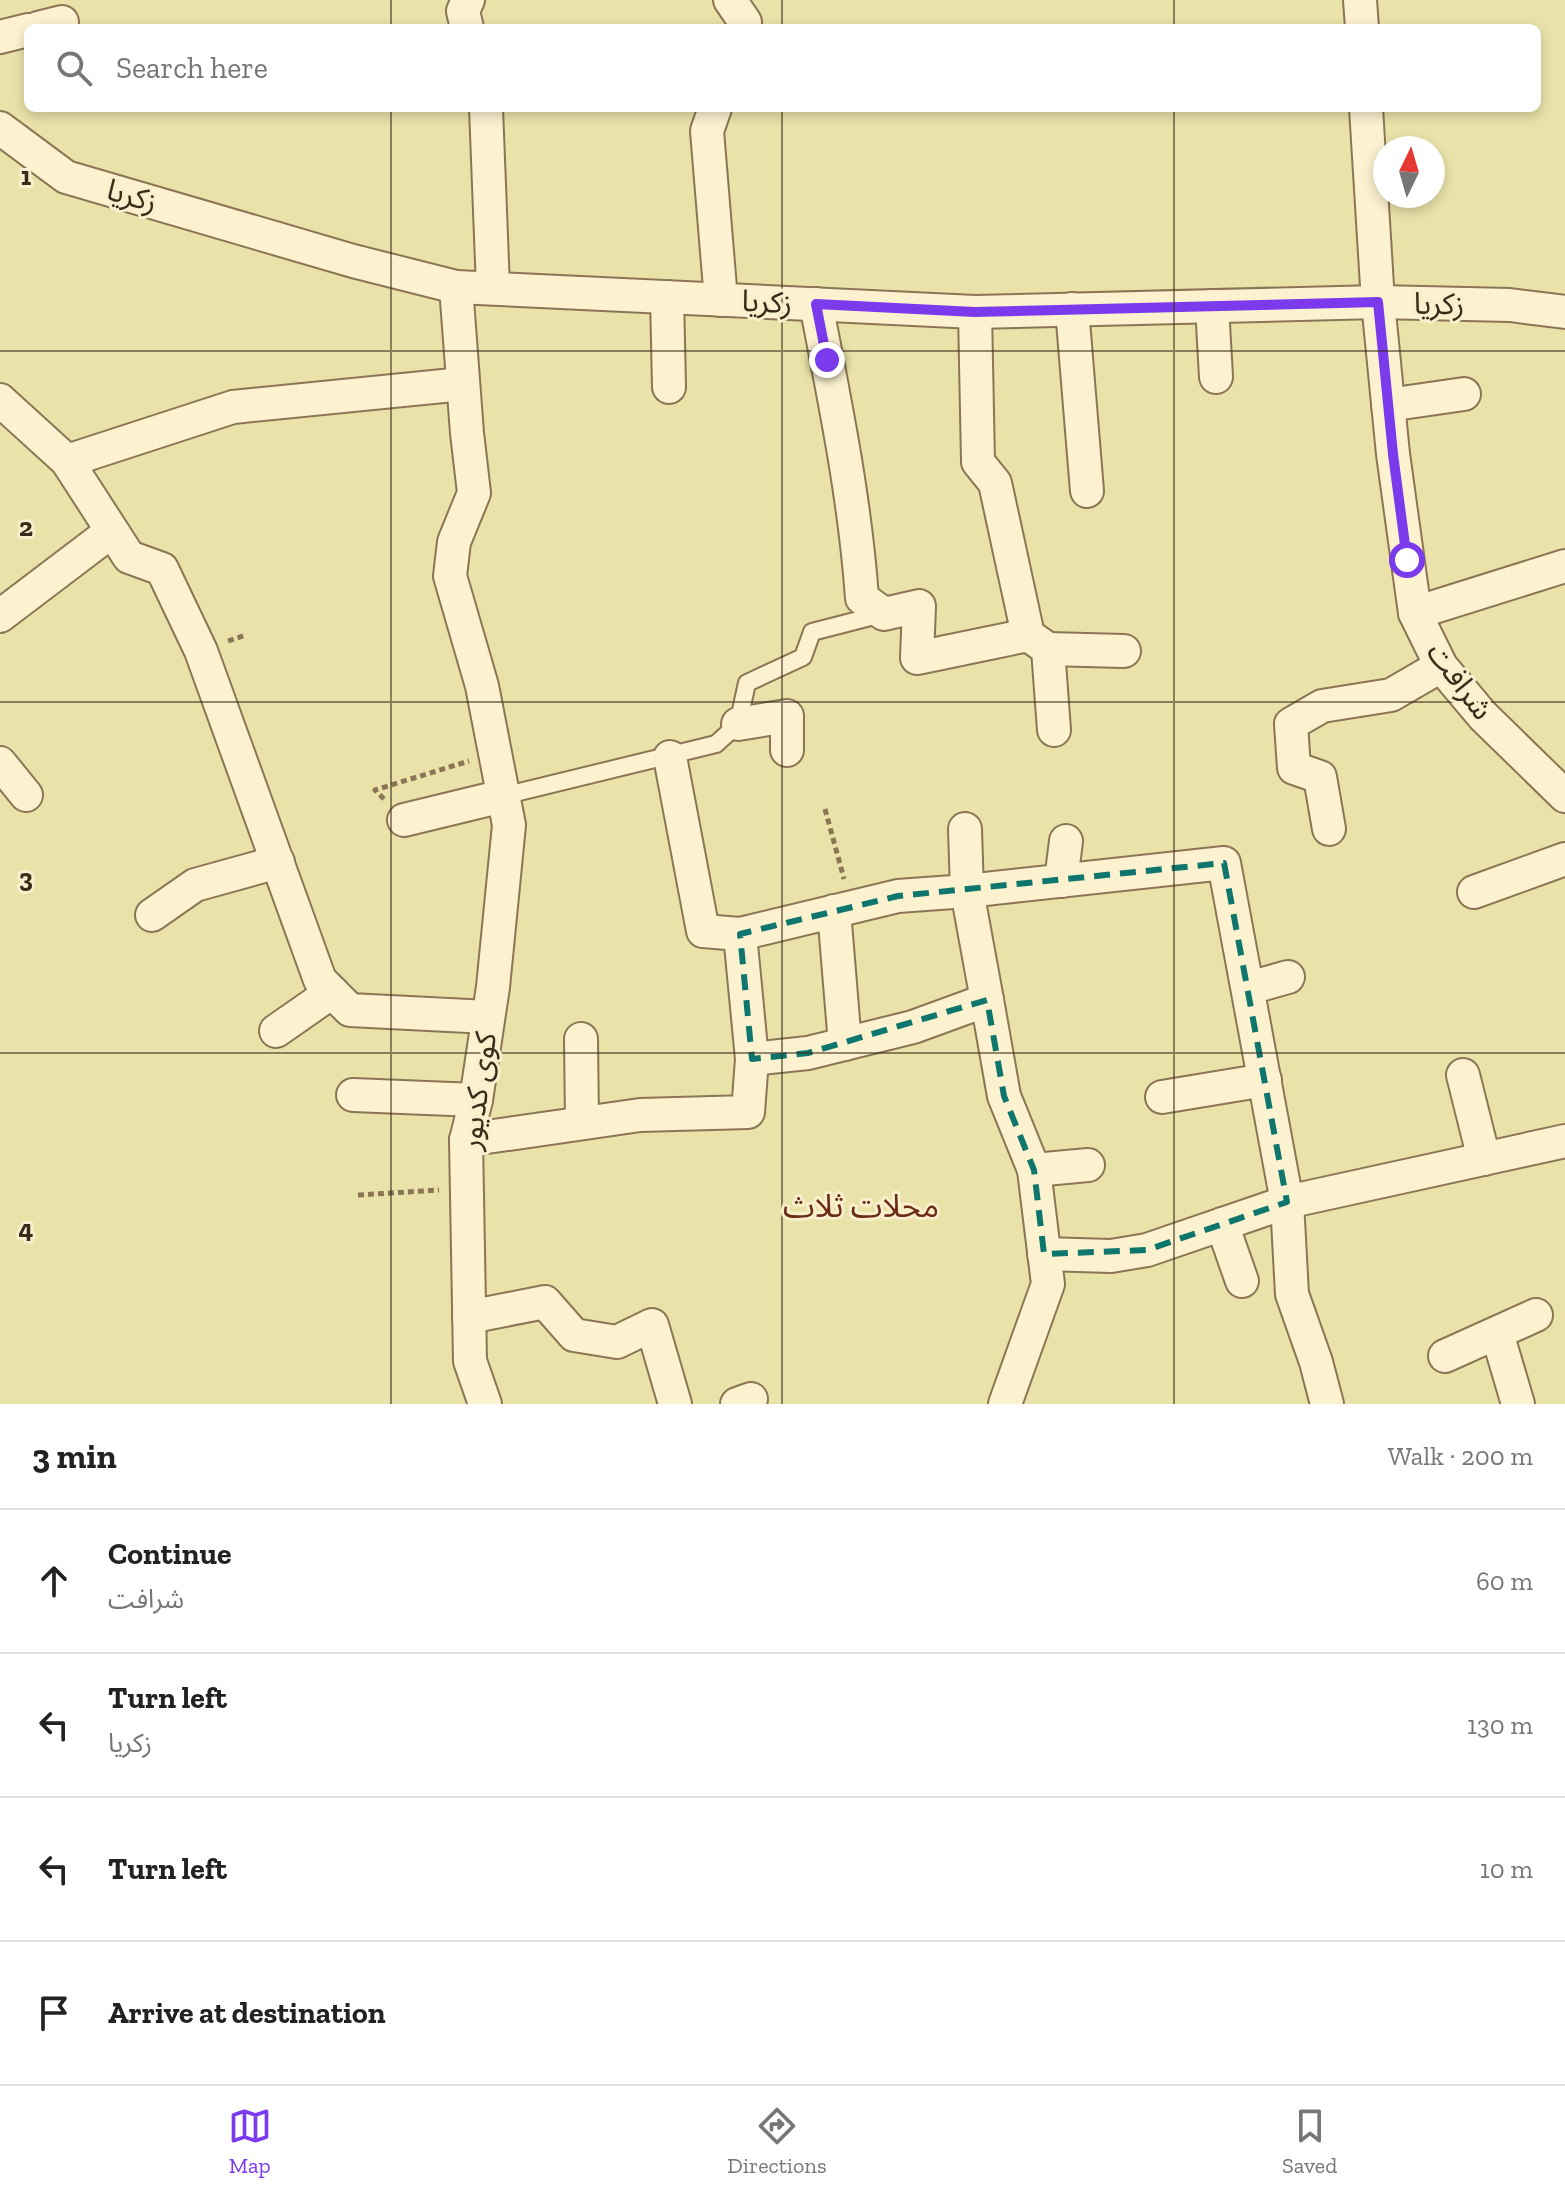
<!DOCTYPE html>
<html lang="en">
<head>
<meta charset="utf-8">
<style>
  body { margin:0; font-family:"Zilla Slab","Noto Sans Arabic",serif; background:#f2f2f2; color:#222 }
  .compass { position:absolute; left:1373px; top:136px; width:72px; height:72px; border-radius:50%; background:#fff; box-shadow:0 4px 12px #0003; rotate:5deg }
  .stop { position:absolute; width:24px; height:24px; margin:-18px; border:6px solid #7c3aed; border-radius:50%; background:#fff }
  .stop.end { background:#7c3aed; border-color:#fff; box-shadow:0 2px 8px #0008 }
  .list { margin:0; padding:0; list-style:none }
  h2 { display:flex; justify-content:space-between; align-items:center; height:104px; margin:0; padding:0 32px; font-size:34px }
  h2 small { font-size:26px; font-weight:400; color:#767676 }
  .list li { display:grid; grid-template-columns:52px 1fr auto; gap:24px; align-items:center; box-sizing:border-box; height:144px; padding:0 32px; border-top:2px solid #e0e0e0 }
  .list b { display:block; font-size:30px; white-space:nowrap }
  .list p { margin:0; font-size:26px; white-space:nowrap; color:#767676 }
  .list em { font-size:26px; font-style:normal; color:#767676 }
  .icon { flex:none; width:44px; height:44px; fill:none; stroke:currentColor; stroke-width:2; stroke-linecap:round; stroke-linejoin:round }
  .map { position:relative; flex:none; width:1565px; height:1404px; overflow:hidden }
  .search { position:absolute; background:#fff; box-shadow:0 4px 12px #0003; left:24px; right:24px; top:24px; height:88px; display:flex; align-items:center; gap:20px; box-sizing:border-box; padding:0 28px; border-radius:12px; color:#767676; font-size:30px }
  .sheet { height:680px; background:#fff }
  nav { display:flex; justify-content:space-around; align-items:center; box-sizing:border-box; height:112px; border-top:2px solid #e0e0e0; background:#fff; font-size:22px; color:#767676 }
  nav a { display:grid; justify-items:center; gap:4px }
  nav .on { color:#7c3aed }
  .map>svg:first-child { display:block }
</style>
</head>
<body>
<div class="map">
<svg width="1565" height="1404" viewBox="0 0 1565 1404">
  <rect width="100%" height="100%" fill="#f2e5bc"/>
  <path fill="#e9e2a9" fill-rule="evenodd" d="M0 0H1565V1404H0ZM28 28H1537V108H28ZM1385 148H1433V196H1385Z"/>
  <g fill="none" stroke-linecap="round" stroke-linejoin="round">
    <defs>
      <path id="lane" d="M503 796 716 744 738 724 747 683 803 657 812 632 882 614"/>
      <g id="street">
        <path d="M730 0 745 22 743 28"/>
        <path d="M1360 0 1362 28"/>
        <path d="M38 28 62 22"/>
        <path d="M467 28 463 11 468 0"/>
        <path d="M0 37 28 30"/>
        <path d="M486 108 493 288"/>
        <path d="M715 108 707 131 721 300"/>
        <path d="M1366 108 1378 302 1393 454 1415 613 1441 666 1483 716 1565 796"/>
        <path d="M0 128 66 177 353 261 456 287 975 312 1378 302 1510 305 1565 312"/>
        <path d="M456 287 467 433 474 493 454 542 450 576 482 686 509 825 493 987 476 1100 466 1140 470 1361 485 1404"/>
        <path d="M667 297 669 387"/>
        <path d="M816 304C835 402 855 499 862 598L884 614 919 606 917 658 1028 635"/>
        <path d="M1212 306 1216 377"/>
        <path d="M1072 309 1087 491"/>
        <path d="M975 312 978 462 995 483 1028 635 1048 649 1054 730"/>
        <path d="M0 400 67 461 129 557 162 569 201 651 320 980 350 1010 488 1017"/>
        <path d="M1388 405 1464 394"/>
        <path d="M67 461 233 407 463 384"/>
        <path d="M1415 613 1565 566"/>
        <path d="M0 616 112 531"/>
        <path d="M1048 649 1124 651"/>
        <path d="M738 724 787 716V750"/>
        <path d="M670 757 703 931 740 934 898 896 967 891 1224 863 1287 1202 1292 1294 1316 1362 1327 1404"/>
        <path d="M0 763 26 795"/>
        <path d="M404 820 503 796"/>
        <path d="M965 829 967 891 987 1000 1004 1096 1034 1170 1048 1284 1005 1404"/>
        <path d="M1329 829 1320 777 1294 768 1291 724 1322 706 1391 695 1441 666"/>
        <path d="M1061 881 1066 841"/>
        <path d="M1474 892 1565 859"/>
        <path d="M834 911 845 1044"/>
        <path d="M152 915 195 885 278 862"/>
        <path d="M1249 988 1288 977"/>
        <path d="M276 1031 332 992"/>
        <path d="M581 1039 582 1122"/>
        <path d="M752 1059 808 1053 913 1027 987 1000"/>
        <path d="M1463 1075 1484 1159"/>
        <path d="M353 1095 476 1100"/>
        <path d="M1162 1097 1265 1080"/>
        <path d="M466 1140 640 1115 748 1112 752 1059 740 934"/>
        <path d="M1034 1170 1088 1165"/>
        <path d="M1222 1224 1242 1281"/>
        <path d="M1044 1254 1111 1256 1147 1250 1287 1202 1565 1141"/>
        <path d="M469 1317 545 1302 574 1335 617 1342 652 1325 675 1404"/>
        <path d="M1497 1333 1518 1404"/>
        <path d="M1445 1356 1536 1315"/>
        <path d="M737 1404 751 1399"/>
      </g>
    </defs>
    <use href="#lane" stroke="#8c7554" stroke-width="20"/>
    <use href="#street" stroke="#8c7554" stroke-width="36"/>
    <g stroke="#8c7554" stroke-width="5" stroke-dasharray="6 4" stroke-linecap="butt">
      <path d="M228 641 246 635"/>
      <path d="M384 799 375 790 469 761"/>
      <path d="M825 809 844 879"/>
      <path d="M358 1195 439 1190"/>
    </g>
    <use href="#lane" stroke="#fcf2d0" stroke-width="16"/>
    <use href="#street" stroke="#fcf2d0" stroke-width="32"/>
  </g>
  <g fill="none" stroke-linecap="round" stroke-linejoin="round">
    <path stroke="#7c3aed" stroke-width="10" d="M827 360 816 304 975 312 1378 302 1393 454 1407 560"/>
  </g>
  <path fill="none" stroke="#0f766e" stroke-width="6" stroke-dasharray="16 10" stroke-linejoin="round" d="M1224 863 1287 1202 1147 1250 1044 1254 1034 1170 1004 1096 987 1000 808 1053 752 1059 740 934 898 896Z"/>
  <path fill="none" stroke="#392b1a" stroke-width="2" stroke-opacity="0.55" d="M391 0V28M782 0V28M1174 0V28M391 108V1404M782 108V1404M1174 108V1404M0 351H1565M0 702H1565M0 1053H1565"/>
  <g text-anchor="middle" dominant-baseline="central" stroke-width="6" stroke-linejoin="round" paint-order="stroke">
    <g font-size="30" fill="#392b1a" stroke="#f9efcc">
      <text transform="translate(132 196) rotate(16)">زکریا</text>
      <text transform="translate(767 302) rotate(3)">زکریا</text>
      <text transform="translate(1439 304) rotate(1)">زکریا</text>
      <text transform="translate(1460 681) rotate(53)">شرافت</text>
      <text transform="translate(478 1091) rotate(-82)">کوی کدیور</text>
    </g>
    <g font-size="32" fill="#6b2b15" stroke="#f9efcc">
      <text x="861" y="1206">محلات ثلاث</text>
    </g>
  </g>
  <g font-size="26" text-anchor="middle" font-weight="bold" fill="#392b1a" stroke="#f9efcc" stroke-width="6" stroke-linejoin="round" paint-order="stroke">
    <text x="26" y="185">1</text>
    <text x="26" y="536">2</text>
    <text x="26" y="887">3</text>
    <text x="26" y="1238">4</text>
  </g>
</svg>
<svg class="compass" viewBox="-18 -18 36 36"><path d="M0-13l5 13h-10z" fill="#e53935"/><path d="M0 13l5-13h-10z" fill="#767676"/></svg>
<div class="stop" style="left:1407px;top:560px"></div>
<div class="stop end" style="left:827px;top:360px"></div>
<div class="search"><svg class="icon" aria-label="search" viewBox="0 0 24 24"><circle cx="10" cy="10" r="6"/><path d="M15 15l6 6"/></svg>Search here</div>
</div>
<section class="sheet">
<h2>3 min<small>Walk · 200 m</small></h2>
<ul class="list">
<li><svg class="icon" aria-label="ahead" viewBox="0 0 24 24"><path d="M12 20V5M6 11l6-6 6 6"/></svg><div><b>Continue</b><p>شرافت</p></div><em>60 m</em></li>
<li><svg class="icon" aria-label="left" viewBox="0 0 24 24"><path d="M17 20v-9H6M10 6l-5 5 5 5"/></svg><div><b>Turn left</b><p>زکریا</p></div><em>130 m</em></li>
<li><svg class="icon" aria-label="left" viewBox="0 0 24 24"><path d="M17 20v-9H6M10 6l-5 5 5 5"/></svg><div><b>Turn left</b></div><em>10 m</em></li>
<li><svg class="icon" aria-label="arrive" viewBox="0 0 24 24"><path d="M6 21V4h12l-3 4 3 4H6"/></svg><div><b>Arrive at destination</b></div></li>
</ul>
</section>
<nav>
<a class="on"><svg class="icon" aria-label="map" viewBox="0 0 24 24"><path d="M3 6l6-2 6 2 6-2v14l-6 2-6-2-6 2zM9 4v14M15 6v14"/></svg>Map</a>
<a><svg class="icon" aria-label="directions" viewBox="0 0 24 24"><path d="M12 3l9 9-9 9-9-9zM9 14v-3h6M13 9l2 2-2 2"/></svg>Directions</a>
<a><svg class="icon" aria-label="saved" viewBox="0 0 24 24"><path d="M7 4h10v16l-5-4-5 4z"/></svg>Saved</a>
</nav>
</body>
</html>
